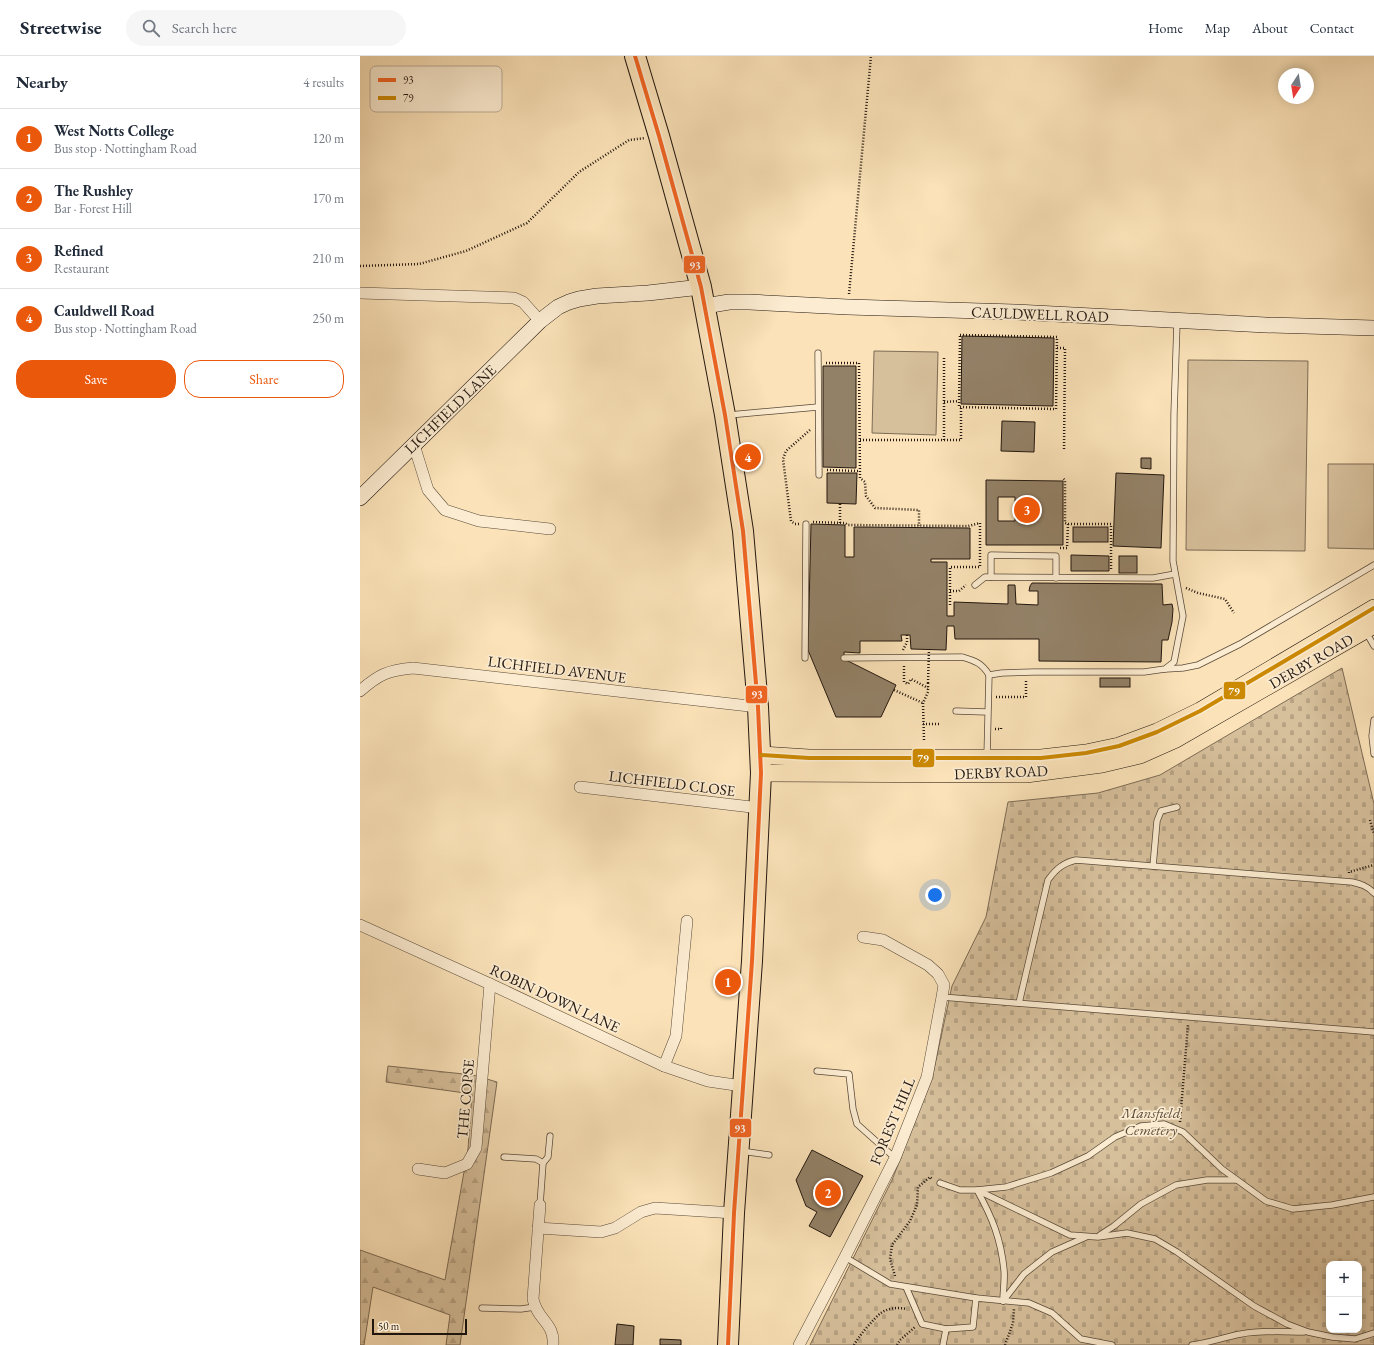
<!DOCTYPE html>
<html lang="en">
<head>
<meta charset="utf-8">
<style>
  body { margin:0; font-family:"EB Garamond",serif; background:#f6f6f7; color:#1f2937 }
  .controls { position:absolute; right:12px; bottom:12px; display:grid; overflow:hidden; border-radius:8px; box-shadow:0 2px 10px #0003 }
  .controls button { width:36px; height:36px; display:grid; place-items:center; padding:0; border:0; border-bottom:1px solid #e0e1e3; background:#fff; color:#1f2937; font:20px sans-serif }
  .compass { position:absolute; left:918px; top:12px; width:36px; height:36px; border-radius:50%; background:#fff; box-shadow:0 2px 10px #0003; rotate:192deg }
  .scale { position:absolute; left:12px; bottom:10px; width:95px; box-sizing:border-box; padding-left:4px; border:2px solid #22170f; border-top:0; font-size:11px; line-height:14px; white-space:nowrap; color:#22170f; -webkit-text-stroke:3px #fcecd1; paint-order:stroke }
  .you { position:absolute; left:575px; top:839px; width:14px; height:14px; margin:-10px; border:3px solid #fff; border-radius:50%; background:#1a73e8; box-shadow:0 0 0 6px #1a73e833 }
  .badge { display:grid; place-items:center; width:26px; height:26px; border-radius:50%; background:#ea580c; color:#fff; font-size:13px; font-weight:700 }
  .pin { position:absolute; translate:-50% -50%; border:2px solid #fff; box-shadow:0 1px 4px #0006 }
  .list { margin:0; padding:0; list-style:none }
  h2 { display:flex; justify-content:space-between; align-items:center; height:52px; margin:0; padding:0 16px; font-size:17px }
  h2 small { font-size:13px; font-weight:400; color:#747a83 }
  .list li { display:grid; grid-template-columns:26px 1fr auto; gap:12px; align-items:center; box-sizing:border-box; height:60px; padding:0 16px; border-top:1px solid #e0e1e3 }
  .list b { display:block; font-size:15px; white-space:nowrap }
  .list p { margin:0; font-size:13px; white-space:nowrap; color:#747a83 }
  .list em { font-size:13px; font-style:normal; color:#747a83 }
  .actions { display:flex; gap:8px; padding:12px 16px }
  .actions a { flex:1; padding:9px 0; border:1px solid #ea580c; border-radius:16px; text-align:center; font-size:14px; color:#ea580c }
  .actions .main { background:#ea580c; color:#fff }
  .icon { flex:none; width:22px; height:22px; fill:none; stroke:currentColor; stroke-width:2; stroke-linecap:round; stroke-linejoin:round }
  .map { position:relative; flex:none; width:1014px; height:1289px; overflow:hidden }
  header { display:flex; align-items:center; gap:24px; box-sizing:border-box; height:56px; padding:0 20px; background:#fff; border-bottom:1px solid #e0e1e3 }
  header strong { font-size:19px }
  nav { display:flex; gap:22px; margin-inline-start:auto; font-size:14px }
  .search { width:280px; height:36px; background:#f6f6f7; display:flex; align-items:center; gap:10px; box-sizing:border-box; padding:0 14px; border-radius:22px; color:#747a83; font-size:15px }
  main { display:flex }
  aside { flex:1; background:#fff }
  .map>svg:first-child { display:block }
</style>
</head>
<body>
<header>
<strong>Streetwise</strong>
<div class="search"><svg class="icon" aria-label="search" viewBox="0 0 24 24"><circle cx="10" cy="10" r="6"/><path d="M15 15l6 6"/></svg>Search here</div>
<nav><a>Home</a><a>Map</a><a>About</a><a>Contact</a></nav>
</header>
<main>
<aside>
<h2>Nearby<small>4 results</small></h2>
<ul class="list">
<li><span class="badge">1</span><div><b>West Notts College</b><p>Bus stop · Nottingham Road</p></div><em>120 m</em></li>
<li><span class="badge">2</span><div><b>The Rushley</b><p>Bar · Forest Hill</p></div><em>170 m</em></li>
<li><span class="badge">3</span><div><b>Refined</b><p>Restaurant</p></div><em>210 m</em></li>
<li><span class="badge">4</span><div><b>Cauldwell Road</b><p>Bus stop · Nottingham Road</p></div><em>250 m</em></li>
</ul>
<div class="actions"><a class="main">Save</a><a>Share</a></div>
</aside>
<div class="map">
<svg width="1014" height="1289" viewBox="0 0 1014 1289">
  <defs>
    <pattern id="forest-firs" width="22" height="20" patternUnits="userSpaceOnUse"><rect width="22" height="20" fill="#d6bf9b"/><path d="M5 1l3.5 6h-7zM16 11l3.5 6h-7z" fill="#b7a384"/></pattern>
    <pattern id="cemetery-stones" width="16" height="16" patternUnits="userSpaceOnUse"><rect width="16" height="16" fill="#d6bf9b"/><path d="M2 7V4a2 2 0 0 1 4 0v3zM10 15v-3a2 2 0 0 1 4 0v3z" fill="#b7a384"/></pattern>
  </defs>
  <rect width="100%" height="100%" fill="#fbe2b8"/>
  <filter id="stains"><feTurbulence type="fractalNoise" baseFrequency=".005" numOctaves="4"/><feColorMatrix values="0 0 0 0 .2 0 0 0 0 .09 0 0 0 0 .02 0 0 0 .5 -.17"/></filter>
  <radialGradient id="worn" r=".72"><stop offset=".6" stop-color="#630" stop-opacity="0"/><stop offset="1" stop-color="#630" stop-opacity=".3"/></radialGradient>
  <path fill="url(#forest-firs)" stroke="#7c6b55" d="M28 1010 113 1019 137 1026 100 1289H86L90 1259 13 1231 4 1289H0V1194L85 1224 108 1093 112 1038 26 1026Z"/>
  <path fill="url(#cemetery-stones)" stroke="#7c6b55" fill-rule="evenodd" d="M982 612 1014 748V1289H450L532 1124 572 1023 592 930 626 861 648 746 738 737 800 719ZM969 1208H999V1274H969Z"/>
  <g fill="#d6bf9b" stroke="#7c6b55">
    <path d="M514 295 578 296 576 379 512 377Z"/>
    <path d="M828 304 948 305 945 495 826 494Z"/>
    <path d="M968 408H1014V493L968 492Z"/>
  </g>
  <g fill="#938167" stroke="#22170f" fill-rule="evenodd">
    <path d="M602 280 694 282 693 350 601 348Z"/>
    <path d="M463 310H496V412L463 411Z"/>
    <path d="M642 365 675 366 674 396 641 395Z"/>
    <path d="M781 402H791V413L781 412Z"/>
    <path d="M467 417H497L496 448 467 447Z"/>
    <path d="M756 417 804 419 801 492 753 490Z"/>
    <path d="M626 424 703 425V489H626ZM638 441H655V465H638Z"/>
    <path d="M451 468 485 469V501H494V471L610 472V503H571V506H587V560H594V546L648 548V529H655L656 548 678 549V535H669L670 530 672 527 802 528 803 549 812 548 813 553 812 566 808 584H802L801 606 679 605V583H595L594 570H587L586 594 551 593 550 579H541L542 585H500V597L484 596V603L536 629 521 661H476L448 594Z"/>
    <rect x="713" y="471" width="35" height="15"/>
    <path d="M711 499 749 500V515H711Z"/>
    <rect x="759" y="500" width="18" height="17"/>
    <rect x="740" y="622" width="30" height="9"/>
    <path d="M452 1094 503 1120 470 1181 449 1170 457 1156 446 1150 436 1124Z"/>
    <path d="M257 1268 274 1270 273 1289H255Z"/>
    <path d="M300 1283 321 1284V1289H300Z"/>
  </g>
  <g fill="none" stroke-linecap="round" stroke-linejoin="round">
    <defs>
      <g id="lane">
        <path d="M458 297 459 419"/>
        <path d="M369 359 458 351"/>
        <path d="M631 521V499L696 500V522"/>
        <path d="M615 529 625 521 793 522 815 518"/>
        <path d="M1006 576 1014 590"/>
        <path d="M445 602 446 468"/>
        <path d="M484 602 602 601C615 605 622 607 629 619L627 701"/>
        <path d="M806 613 823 612 838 609 880 588 1014 509"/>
        <path d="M629 619 642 617 674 616H784L805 613 814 606 823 560 813 505 814 358 817 266"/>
        <path d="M596 655 627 656"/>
        <path d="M1014 664 1012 680 1014 698"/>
        <path d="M793 810 797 765 801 755 817 751"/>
        <path d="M582 941 1014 976"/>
        <path d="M659 947 688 824C696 813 703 807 716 804L992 826C1001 828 1007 830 1014 837"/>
        <path d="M457 1015 489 1018 493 1053 497 1068 535 1102"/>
        <path d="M381 1095 409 1099"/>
        <path d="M144 1101 176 1103 183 1107 180 1149"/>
        <path d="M183 1107 188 1101 190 1080"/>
        <path d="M580 1127 600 1134H617L710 1179 738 1181 767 1177 795 1183 817 1196 894 1250 927 1268 948 1276 972 1281 995 1283 1014 1277"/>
        <path d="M740 1179 754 1170 781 1148 816 1129 847 1124H876"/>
        <path d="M485 1201 530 1228 616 1242 669 1247 692 1257 721 1283 752 1289"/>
        <path d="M546 1231 562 1268 586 1273 613 1271 616 1242"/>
        <path d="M643 1245C643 1235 645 1224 644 1214 641 1183 632 1161 617 1134L646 1131 691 1117 728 1100 755 1081 781 1070 804 1068 823 1076 862 1113 906 1145 933 1153 972 1149 1014 1141"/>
        <path d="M643 1245 664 1218 692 1196 726 1181"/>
        <path d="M122 1252 161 1253 175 1251"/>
        <path d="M583 1289 586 1273"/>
        <path d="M832 1289C849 1287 864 1281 881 1278 901 1274 924 1276 944 1276"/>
      </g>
      <g id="street">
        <path d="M0 237 154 242 163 246 180 265"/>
        <path d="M54 389 68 434 85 454 119 465 190 473"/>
        <path d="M0 635C18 619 28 614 53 612L398 651"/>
        <path d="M220 731 400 752"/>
        <path d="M0 869 130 928 304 1010 348 1025 382 1030"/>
        <path d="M304 1010 316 980 327 865"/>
        <path d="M58 1113 85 1117 107 1108 116 1092 130 928"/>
        <path d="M180 1149 173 1243C177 1264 195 1267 193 1289"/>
        <path d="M178 1172 241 1176 255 1172 281 1156 295 1152 374 1157"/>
        <path d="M439 1289 485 1201 535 1102 567 1021 582 941 584 929 578 918 568 909 523 884 503 881"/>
      </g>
      <g id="secondary">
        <path d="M345 250 369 246H389L488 251 655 256 906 269 1014 272"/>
        <path d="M0 442 180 265 198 251 209 246 219 243 237 240 288 237 341 231"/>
      </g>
      <g id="primary">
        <path d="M401 699 449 702H681L726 697 759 690 797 676 840 655 1014 552"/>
        <path d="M401 717 666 718 742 708 780 699 816 683 1014 569"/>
      </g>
      <path id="highway" d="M275 0 299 80 341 231 365 359 383 475 398 651 401 717 392 905 374 1157 368 1289"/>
    </defs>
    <use href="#lane" stroke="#584a39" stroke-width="7"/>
    <use href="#street" stroke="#584a39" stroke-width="12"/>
    <use href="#secondary" stroke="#22170f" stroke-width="16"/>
    <use href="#primary" stroke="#22170f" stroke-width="18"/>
    <use href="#highway" stroke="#22170f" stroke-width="22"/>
    <g stroke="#22170f" stroke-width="2.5" stroke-dasharray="1 2" stroke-linecap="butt">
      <path d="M0 210 59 208 106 195 167 167 219 116 269 84 285 82"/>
      <path d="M489 238 511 0"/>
      <path d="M600 279 697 281 696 353 599 351Z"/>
      <path d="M697 292H705L704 394"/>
      <path d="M466 307H499L500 422 505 426 506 440 515 452 559 454V470"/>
      <path d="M584 346 599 345"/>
      <path d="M500 384H601V351"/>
      <path d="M584 384V302"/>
      <path d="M467 414 500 415"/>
      <path d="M453 466 485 467 488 469 608 470 620 467V511H590V549"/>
      <path d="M480 467V447"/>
      <path d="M439 468H435L431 465 423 403 426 395 450 374"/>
      <path d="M708 468H751V514"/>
      <path d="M700 492H707L708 468 705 467V424L702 422"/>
      <path d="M826 532 838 537 865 543 874 557"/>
      <path d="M590 535H599L606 529"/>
      <path d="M543 594 547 586V579"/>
      <path d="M544 610V626L548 628 551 623 568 632"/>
      <path d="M534 634 563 647"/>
      <path d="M636 641H666V624"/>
      <path d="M563 668H580"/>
      <path d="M635 673H641V670"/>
      <path d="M564 684 563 647 568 636V627"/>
      <path d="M1010 764 1014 778"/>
      <path d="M989 817V816L1014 809"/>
      <path d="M820 1066 828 969"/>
      <path d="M535 1220 530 1203 532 1189 550 1165 557 1149 558 1131 570 1121 572 1123"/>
      <path d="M494 1289C498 1281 514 1262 521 1257 528 1252 538 1251 546 1253"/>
      <path d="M537 1289 540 1284 555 1271"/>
      <path d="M645 1289 653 1267 654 1253"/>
    </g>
    <use href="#lane" stroke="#fcecd1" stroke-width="5.5"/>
    <use href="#street" stroke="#fcecd1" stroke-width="11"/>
    <use href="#secondary" stroke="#fcecd1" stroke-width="15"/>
    <use href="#primary" stroke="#fbe2b8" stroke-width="17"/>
    <use href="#highway" stroke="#fbe2b8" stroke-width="20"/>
    <path stroke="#22170f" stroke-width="2.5" stroke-dasharray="1 2" stroke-linecap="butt" d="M568 627 569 593"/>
    <defs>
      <path id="bus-1" d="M275 0 299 80 341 231 365 359 383 475 398 651 401 717 392 905 374 1157 368 1289"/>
      <path id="bus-2" d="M401 699 449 702H681L726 697 759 690 797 676 840 655 1014 552"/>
    </defs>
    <use href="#bus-1" stroke="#fcecd1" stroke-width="7"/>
    <use href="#bus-2" stroke="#fcecd1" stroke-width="7"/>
    <use href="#bus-1" stroke="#f26522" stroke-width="4"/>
    <use href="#bus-2" stroke="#cc8903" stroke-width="4"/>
  </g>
  <g text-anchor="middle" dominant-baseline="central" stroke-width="3.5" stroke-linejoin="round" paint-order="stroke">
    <g font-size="15" fill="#22170f" stroke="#fcecd1">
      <text transform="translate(680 258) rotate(2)">CAULDWELL ROAD</text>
      <text transform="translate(90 353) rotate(-44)">LICHFIELD LANE</text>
      <text transform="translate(951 605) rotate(-30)">DERBY ROAD</text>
      <text transform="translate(197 613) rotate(7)">LICHFIELD AVENUE</text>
      <text transform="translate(641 716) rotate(-2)">DERBY ROAD</text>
      <text transform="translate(312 727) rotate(7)">LICHFIELD CLOSE</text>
      <text transform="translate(195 942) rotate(25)">ROBIN DOWN LANE</text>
      <text transform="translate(105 1043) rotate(-85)">THE COPSE</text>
      <text transform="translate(532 1065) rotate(-67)">FOREST HILL</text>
    </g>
    <g font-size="15" font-style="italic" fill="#584939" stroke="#fcecd1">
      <text x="791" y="1056">Mansfield<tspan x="791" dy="17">Cemetery</tspan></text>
    </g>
  </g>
  <rect x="10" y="10" width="132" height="46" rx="6" fill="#fcecd1" stroke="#bbac97" stroke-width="1"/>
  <rect x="18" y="22" width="18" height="4" fill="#f26522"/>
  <rect x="18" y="40" width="18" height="4" fill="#cc8903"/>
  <g font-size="11" fill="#22170f">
    <text x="43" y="28">93</text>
    <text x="43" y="46">79</text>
  </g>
  <g stroke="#fcecd1" stroke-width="1.5">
    <rect x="323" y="199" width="23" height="19" rx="4" fill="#f26522"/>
    <rect x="863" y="625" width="23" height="19" rx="4" fill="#cc8903"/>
    <rect x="385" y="629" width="23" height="19" rx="4" fill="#f26522"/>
    <rect x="552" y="692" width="23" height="20" rx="4" fill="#cc8903"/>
    <rect x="369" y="1062" width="23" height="20" rx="4" fill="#f26522"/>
  </g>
  <g font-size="11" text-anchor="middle" font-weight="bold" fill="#fff">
    <text x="335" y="213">93</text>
    <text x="874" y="639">79</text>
    <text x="397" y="642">93</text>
    <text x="563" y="706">79</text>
    <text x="380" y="1076">93</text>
  </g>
  <rect width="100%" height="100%" filter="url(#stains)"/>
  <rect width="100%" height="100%" fill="url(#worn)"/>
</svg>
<div class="controls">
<button>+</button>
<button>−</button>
</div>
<svg class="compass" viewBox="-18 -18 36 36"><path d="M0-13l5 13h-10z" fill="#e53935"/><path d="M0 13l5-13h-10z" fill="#747a83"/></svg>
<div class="scale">50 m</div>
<div class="you"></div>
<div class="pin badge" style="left:368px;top:926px">1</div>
<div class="pin badge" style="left:468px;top:1137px">2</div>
<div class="pin badge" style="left:667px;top:454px">3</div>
<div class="pin badge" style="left:388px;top:401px">4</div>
</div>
</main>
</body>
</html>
